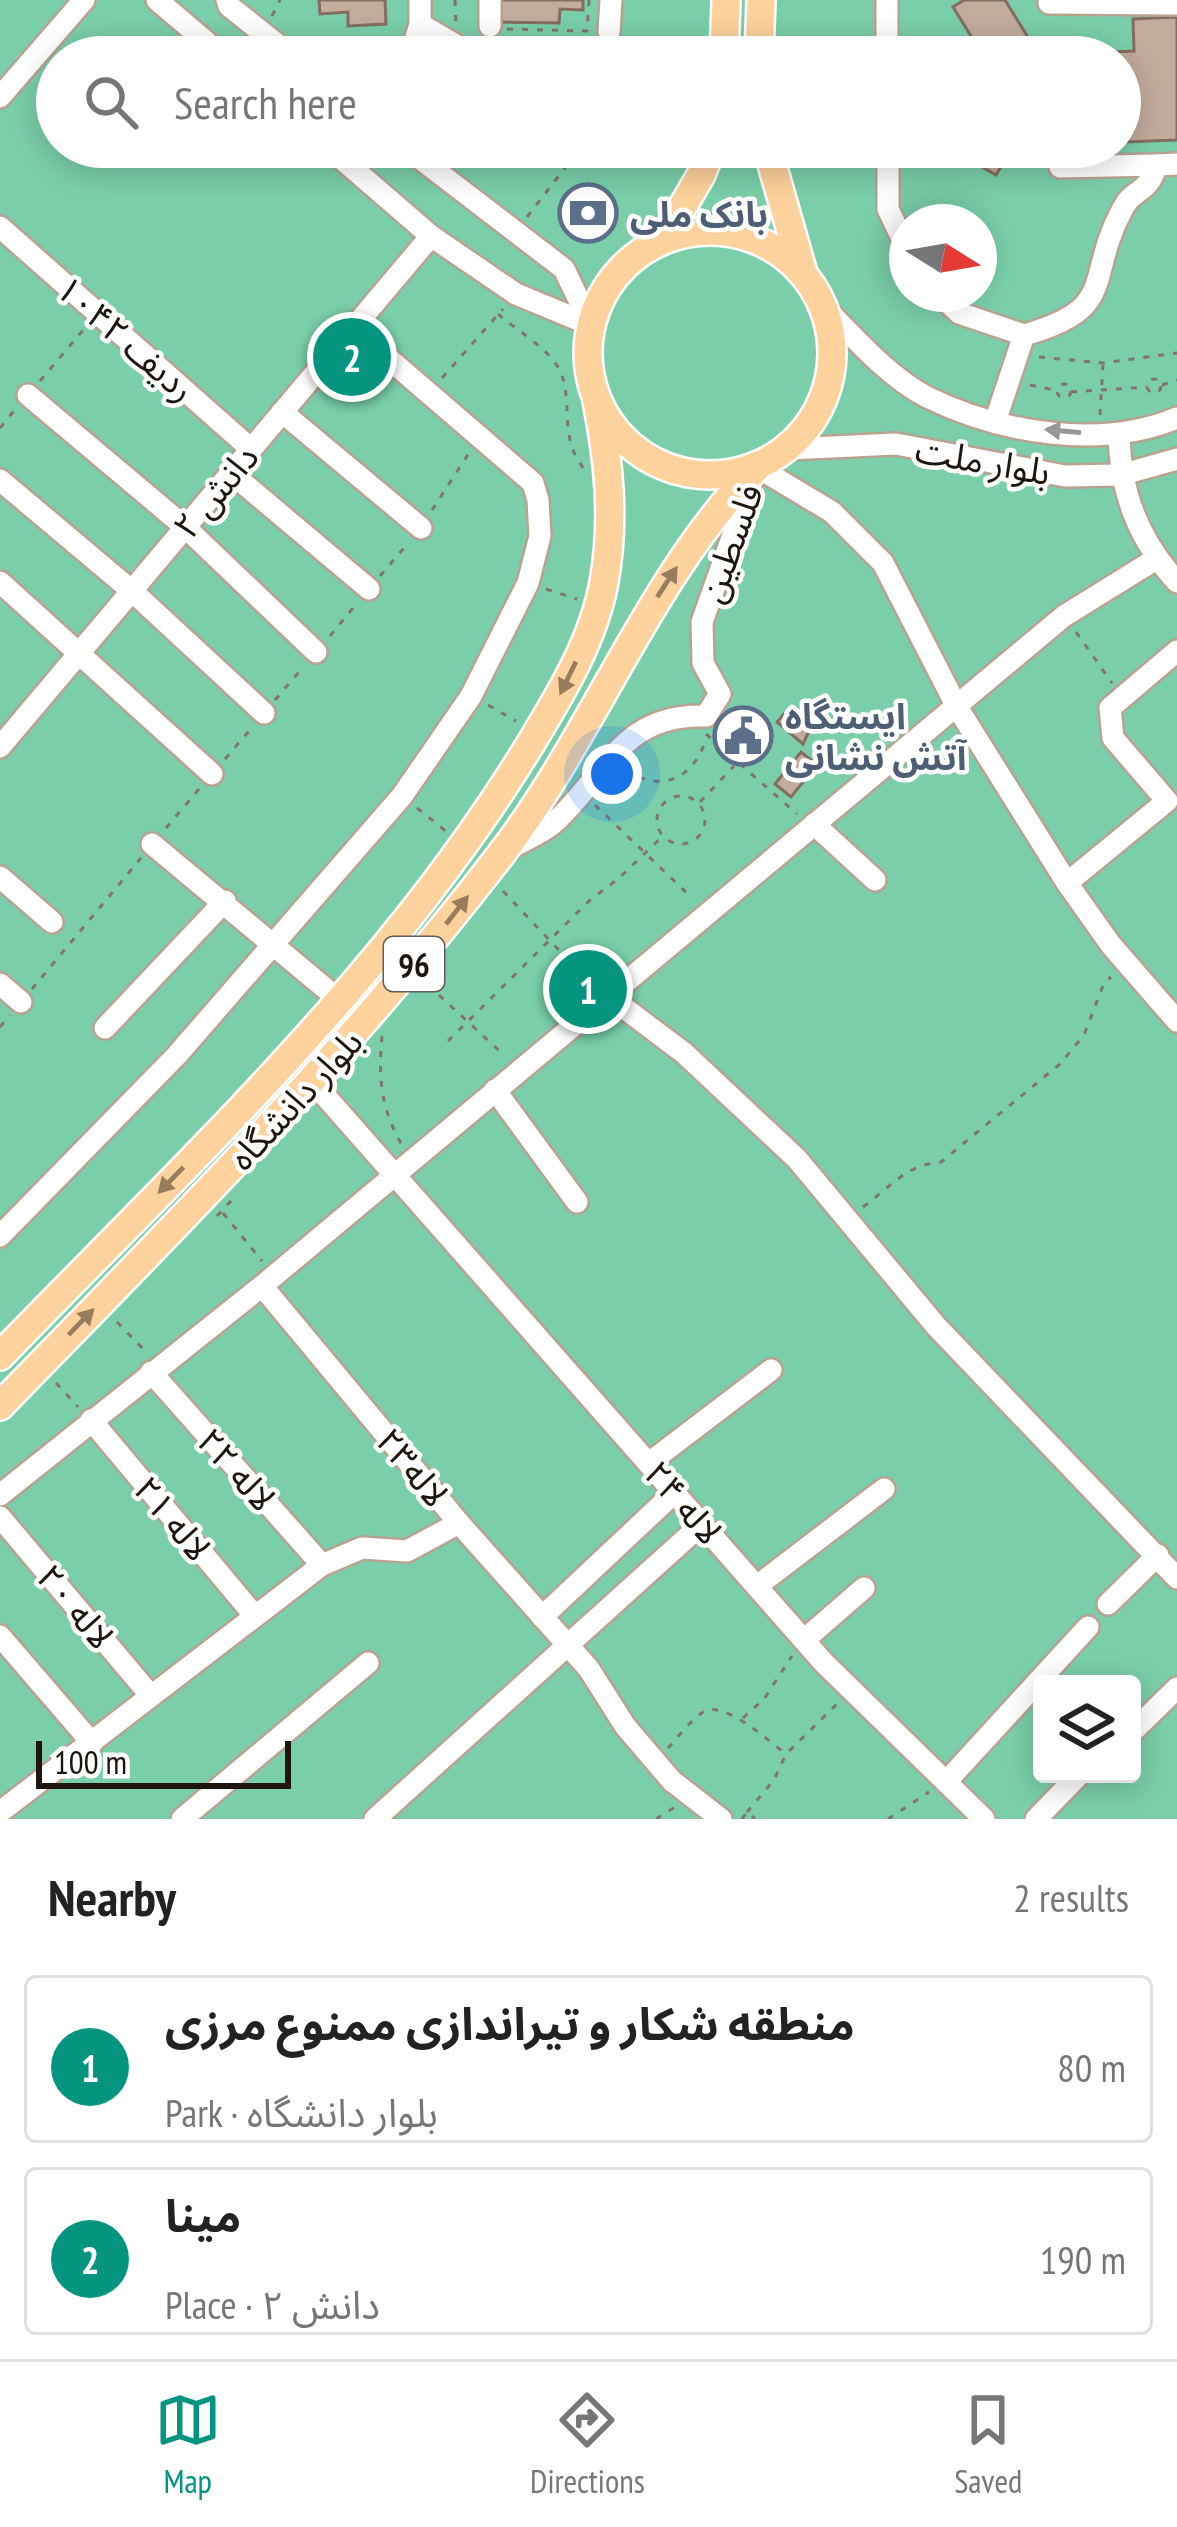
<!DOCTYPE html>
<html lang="en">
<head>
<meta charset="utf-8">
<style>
  body { margin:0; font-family:"PT Sans Narrow","Noto Sans Arabic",sans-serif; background:#f6f6f6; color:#222 }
  .controls { position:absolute; right:36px; bottom:36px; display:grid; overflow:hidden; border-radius:12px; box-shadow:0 6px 30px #0003 }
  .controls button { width:108px; height:108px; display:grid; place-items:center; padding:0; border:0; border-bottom:3px solid #e0e0e0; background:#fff; color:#222; font:60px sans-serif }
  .compass { position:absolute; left:889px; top:204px; width:108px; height:108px; border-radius:50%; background:#fff; box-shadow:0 6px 30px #0003; rotate:101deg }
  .scale { position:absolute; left:36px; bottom:30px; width:255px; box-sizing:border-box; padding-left:12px; border:6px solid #1d150e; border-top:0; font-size:33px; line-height:42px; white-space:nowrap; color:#1d150e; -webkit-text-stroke:9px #fff; paint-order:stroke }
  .you { position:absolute; left:612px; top:774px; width:42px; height:42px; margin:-30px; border:9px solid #fff; border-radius:50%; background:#1a73e8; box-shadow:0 0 0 18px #1a73e833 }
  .badge { display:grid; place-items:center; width:78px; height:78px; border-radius:50%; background:#059480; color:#fff; font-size:39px; font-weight:700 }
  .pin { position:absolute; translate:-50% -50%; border:6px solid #fff; box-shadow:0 3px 12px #0006 }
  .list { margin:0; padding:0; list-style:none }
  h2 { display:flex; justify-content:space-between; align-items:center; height:156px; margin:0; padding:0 48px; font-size:51px }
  h2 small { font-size:39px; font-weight:400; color:#767676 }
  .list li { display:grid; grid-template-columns:78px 1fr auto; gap:36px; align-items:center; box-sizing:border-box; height:168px; margin:0 24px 24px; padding:0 24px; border:3px solid #e0e0e0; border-radius:12px }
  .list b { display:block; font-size:45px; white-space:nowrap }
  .list p { margin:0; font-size:39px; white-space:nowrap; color:#767676 }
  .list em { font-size:39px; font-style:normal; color:#767676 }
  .icon { flex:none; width:66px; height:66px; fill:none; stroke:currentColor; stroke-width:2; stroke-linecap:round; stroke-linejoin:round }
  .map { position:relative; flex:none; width:1177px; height:1819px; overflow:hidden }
  .search { position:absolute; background:#fff; box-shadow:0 6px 30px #0003; left:36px; right:36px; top:36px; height:132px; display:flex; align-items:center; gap:30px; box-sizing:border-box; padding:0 42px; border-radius:66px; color:#767676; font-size:45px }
  .sheet { height:540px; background:#fff }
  nav { display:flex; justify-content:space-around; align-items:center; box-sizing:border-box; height:168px; border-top:3px solid #e0e0e0; background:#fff; font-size:33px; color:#767676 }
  nav a { display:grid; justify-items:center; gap:6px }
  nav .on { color:#059480 }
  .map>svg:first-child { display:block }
</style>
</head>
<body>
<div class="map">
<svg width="1177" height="1819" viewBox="0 0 1177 1819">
  <rect width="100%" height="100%" fill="#fae4d2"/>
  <path fill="#7acfaa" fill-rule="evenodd" d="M0 0H1177V1819H0ZM57 57H1120V147H57ZM907 222H979V294H907ZM1042 1684H1132V1774H1042Z"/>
  <g fill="#c3ac9c" stroke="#836e5f" stroke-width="3">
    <path d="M319 0H385L386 24 348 26V12L320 14Z"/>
    <path d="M498 0H583V10L560 9 559 23 498 22Z"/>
    <path d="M964 0H1005L1039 55 1134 51 1133 19 1177 17V140L1124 142 1120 57H984L953 7Z"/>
    <path d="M506 147H543L541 156 532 166 505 163Z"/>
    <path d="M962 147H1013L996 175 958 153Z"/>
    <path d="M352 344 379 372 354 395 328 370Z"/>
    <path d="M745 711 768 729 749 752 738 744 731 753 719 744Z"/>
    <path d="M784 714 809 731 803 744 777 722Z"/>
    <path d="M801 752 817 765 791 797 775 784Z"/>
  </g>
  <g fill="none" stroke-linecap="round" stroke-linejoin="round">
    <defs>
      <g id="minor">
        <path d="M157 0 224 57"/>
        <path d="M227 0 229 6 293 57"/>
        <path d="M490 0V26"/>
        <path d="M887 0V57"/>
        <path d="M1049 3 1177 4"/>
        <path d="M420 24 476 57"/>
        <path d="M609 32 611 0"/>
        <path d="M410 57 420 24V0"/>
        <path d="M0 97 84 0"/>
        <path d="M328 147 431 236 516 294 591 325"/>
        <path d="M405 147 564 269 591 325"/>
        <path d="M888 147V209L907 249"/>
        <path d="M1060 167 1157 165"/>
        <path d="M0 227 251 449"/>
        <path d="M939 294 959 313 1024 335 995 422"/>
        <path d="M823 306C853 336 888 377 927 397 1000 433 1101 450 1177 418"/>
        <path d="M1024 335C1120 308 1084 280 1123 208 1134 187 1147 196 1157 165L1177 164"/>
        <path d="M28 395 185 527 316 652"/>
        <path d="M282 412 421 528"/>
        <path d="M1119 434C1120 492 1138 539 1177 582"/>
        <path d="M788 449 896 444 1065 476 1120 475 1177 459"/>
        <path d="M231 473 369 589"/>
        <path d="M0 480 132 591 264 713"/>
        <path d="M0 582 212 774"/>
        <path d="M0 747 431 236"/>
        <path d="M814 824 875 880"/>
        <path d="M152 844 338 999"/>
        <path d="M509 849C525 840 545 832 558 819 609 770 624 713 706 716L720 694 703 663 702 622 757 467 832 512 883 563 957 707 1067 883 1111 945 1177 1021"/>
        <path d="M0 877 52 922"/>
        <path d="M1067 883 1167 801 1113 738 1110 708 1177 651"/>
        <path d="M0 984 21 1002"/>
        <path d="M607 995 684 1053 797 1159 936 1326 1177 1578"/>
        <path d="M105 1028 225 901"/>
        <path d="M312 1081 824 1663 984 1819"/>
        <path d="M495 1090 577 1202"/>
        <path d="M0 1236 177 1055 402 796 471 696 528 583 540 536 538 500 533 483 353 328"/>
        <path d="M262 1286 459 1523 589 1669 625 1726 672 1781 721 1819"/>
        <path d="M151 1372 322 1565"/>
        <path d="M91 1420 254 1615"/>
        <path d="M649 1463 771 1370"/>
        <path d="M0 1495 262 1286 1064 616 1156 559"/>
        <path d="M0 1517 151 1696"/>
        <path d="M757 1586 884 1489"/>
        <path d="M1108 1604 1158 1555"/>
        <path d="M542 1617 675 1492"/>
        <path d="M0 1636 92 1743"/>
        <path d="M804 1640 864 1588"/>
        <path d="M1132 1732 1177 1688"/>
        <path d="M946 1782 1088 1627"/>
        <path d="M0 1812 322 1565 362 1548 407 1551 459 1523"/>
        <path d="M182 1819 368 1663"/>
        <path d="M375 1819 702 1524"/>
        <path d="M1036 1819 1080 1774"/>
      </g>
      <g id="major">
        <path d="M724 57 726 0"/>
        <path d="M759 57 761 0"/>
        <path d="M767 147 803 273"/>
        <circle cx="710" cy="353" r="122"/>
        <path d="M663 240 701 175 712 147"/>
        <path d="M0 1356C188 1162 394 971 534 738 563 690 594 638 604 582 615 520 609 462 597 401"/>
        <path d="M0 1406C174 1227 350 1052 502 853 596 730 648 579 757 467"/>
      </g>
    </defs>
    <use href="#minor" stroke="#b8a391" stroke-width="26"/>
    <use href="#major" stroke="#fff" stroke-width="32"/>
    <g stroke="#837468" stroke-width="3" stroke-dasharray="6 9" stroke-linecap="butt">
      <path d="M455 0 456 25"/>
      <path d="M272 16 280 0"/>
      <path d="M507 29 587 31 589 0"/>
      <path d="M958 57 965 52"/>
      <path d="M527 217 581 147"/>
      <path d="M498 314C515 329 543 345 556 364 577 394 555 437 586 471"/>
      <path d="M1039 357 1103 363 1177 353"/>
      <path d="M442 378 503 309"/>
      <circle cx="1154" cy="386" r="7"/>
      <path d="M40 381 84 329"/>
      <circle cx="1064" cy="391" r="7"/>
      <path d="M1030 385 1055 390"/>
      <path d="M1162 385 1177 380"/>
      <path d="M1071 392 1147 387"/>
      <path d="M1100 415 1103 365"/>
      <path d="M0 428 14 411"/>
      <path d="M432 510 469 453"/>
      <path d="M380 576 409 542"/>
      <path d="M546 589 577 599"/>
      <path d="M1076 632 1112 683"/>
      <path d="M330 636 358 602"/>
      <path d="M275 700 304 666"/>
      <path d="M488 705 516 721"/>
      <path d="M706 734 797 814"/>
      <path d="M225 759 250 730"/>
      <path d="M626 770C662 794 694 778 706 739"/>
      <circle cx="681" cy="820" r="24"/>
      <path d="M700 802 734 766"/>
      <path d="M595 805 692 898"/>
      <path d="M417 808 447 832"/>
      <path d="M166 828 199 789"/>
      <path d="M503 891 591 984"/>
      <path d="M428 985 505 1056"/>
      <path d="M32 989 141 858"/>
      <path d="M0 1027 10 1015"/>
      <path d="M382 1036C378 1079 381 1109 403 1147"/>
      <path d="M448 1041 589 901 618 879 664 835"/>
      <path d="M863 1207C891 1187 905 1165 941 1162L1060 1064 1084 1035 1104 983 1111 977"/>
      <path d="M223 1213 262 1261"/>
      <path d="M217 1216 231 1201"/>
      <path d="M117 1322 148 1354"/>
      <path d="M56 1383 78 1407"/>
      <path d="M743 1718 764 1699 792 1656"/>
      <path d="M668 1748C679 1736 690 1721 703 1712 724 1699 768 1741 786 1754"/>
      <path d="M747 1812 774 1780 786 1754 837 1704"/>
      <path d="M656 1819 675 1807"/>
      <path d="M742 1819 747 1812 755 1819"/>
      <path d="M888 1819 929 1792"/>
    </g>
    <use href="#minor" stroke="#fff" stroke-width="21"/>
    <use href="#major" stroke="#fdd29c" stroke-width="27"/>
  </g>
  <defs><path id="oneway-solid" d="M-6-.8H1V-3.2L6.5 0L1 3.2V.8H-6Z" transform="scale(3)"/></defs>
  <use fill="#999693" href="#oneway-solid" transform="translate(1063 431) rotate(-175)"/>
  <g fill="#987d5c">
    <use href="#oneway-solid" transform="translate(667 582) rotate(-57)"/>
    <use href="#oneway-solid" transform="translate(568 678) rotate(116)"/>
    <use href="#oneway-solid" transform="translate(457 910) rotate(-52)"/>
    <use href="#oneway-solid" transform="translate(171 1180) rotate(134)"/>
    <use href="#oneway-solid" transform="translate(81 1322) rotate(-46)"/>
  </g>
  <defs>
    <symbol id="bank-ring" viewBox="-11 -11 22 22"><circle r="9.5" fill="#fff" stroke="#5c6f8a" stroke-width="1.5"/><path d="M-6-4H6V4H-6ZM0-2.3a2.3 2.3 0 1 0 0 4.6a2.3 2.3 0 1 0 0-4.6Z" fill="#5c6f8a"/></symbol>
    <symbol id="civic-ring" viewBox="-11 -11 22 22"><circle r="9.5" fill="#fff" stroke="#5c6f8a" stroke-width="1.5"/><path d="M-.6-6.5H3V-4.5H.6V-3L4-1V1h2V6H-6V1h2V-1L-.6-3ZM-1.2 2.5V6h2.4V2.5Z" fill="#5c6f8a"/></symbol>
  </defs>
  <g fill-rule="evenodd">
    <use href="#bank-ring" x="555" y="180" width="66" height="66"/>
    <use href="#civic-ring" x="710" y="703" width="66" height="66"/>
  </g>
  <g text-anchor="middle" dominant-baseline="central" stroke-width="9" stroke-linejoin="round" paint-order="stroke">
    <rect fill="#fff" stroke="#615b56" stroke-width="3" x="384" y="937" width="60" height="54" rx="9"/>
    <g font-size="33" font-weight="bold" fill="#1d150e">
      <text x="414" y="964">96</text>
    </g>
    <g font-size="36" font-weight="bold" fill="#4e5e75" stroke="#fff" text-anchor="start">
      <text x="630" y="213">بانک ملی</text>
      <text x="785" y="715">ایستگاه<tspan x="785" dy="41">آتش نشانی</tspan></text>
    </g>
    <g font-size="36" fill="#1d150e" stroke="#fff">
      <text transform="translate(126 338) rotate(41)">ردیف ۱۰۴۲</text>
      <text transform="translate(983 460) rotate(10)">بلوار ملت</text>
      <text transform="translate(215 491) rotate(-50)">دانش ۲</text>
      <text transform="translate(730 543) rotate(-70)">فلسطین</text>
      <text transform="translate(295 1099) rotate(-47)">بلوار دانشگاه</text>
      <text transform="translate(413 1467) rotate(50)">لاله۲۳</text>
      <text transform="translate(237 1469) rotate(48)">لاله ۲۲</text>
      <text transform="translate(684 1502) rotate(49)">لاله ۲۴</text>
      <text transform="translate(173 1518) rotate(50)">لاله ۲۱</text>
      <text transform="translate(76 1606) rotate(50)">لاله ۲۰</text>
    </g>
  </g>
</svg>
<div class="controls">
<button><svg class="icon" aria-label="layers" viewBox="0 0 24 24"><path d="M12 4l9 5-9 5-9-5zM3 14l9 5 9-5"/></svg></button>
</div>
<svg class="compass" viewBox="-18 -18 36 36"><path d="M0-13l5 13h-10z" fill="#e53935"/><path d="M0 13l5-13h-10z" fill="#767676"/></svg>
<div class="scale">100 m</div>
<div class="you"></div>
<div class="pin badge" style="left:588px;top:989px">1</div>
<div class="pin badge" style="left:352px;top:357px">2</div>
<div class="search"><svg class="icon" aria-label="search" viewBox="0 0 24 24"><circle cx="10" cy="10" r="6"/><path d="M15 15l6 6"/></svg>Search here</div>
</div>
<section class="sheet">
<h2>Nearby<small>2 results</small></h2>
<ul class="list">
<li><span class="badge">1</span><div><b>منطقه شکار و تیراندازی ممنوع مرزی</b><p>Park · بلوار دانشگاه</p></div><em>80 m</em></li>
<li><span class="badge">2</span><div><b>مینا</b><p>Place · دانش ۲</p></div><em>190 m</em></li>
</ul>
</section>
<nav>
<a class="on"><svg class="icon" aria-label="map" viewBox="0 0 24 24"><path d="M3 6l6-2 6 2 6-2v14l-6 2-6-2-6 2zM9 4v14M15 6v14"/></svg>Map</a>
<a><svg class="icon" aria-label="directions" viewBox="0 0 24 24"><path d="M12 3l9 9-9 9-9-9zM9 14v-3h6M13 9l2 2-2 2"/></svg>Directions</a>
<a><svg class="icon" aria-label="saved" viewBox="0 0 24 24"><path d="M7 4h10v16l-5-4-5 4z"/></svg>Saved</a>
</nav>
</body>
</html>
